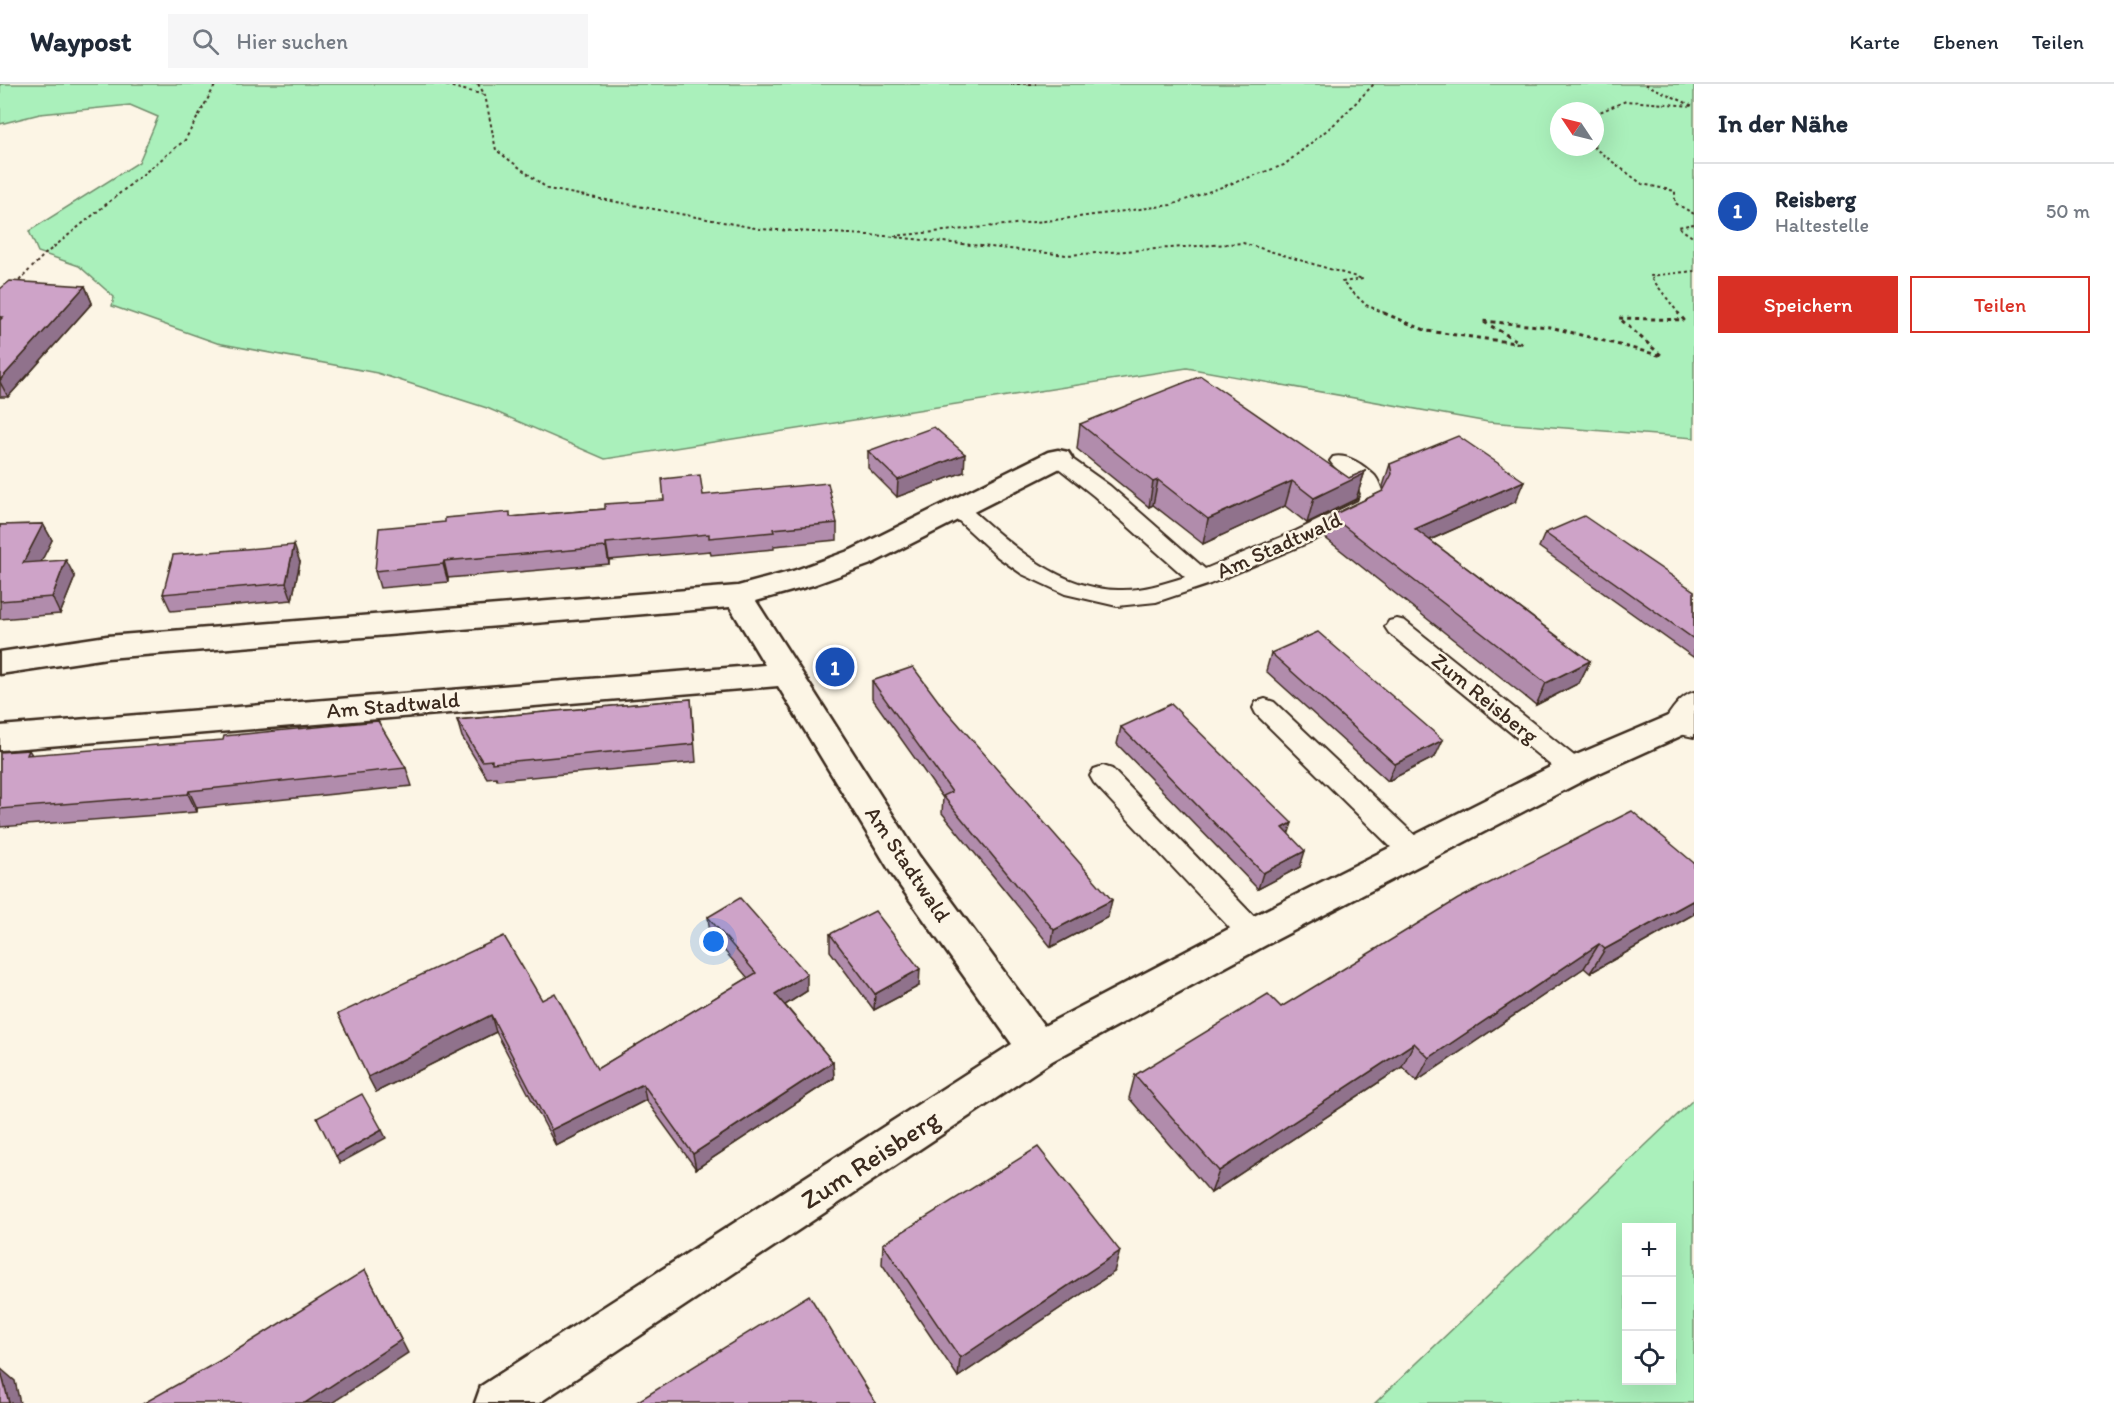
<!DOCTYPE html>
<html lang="de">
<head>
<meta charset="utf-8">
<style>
  body { margin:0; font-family:Itim,sans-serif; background:#f6f6f7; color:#1f2937 }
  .controls { position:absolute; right:18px; bottom:18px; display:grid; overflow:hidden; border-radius:0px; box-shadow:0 6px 24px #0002 }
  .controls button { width:54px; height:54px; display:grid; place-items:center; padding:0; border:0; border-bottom:2px solid #e0e1e3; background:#fff; color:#1f2937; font:30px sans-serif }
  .compass { position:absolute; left:1550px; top:18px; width:54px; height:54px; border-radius:50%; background:#fff; box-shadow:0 6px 24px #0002; rotate:305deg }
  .you { position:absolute; left:714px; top:858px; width:21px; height:21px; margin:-15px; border:4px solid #fff; border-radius:50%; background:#1a73e8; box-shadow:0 0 0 9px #1a73e833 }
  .badge { display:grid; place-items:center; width:39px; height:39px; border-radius:50%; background:#d93025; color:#fff; font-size:20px; font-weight:700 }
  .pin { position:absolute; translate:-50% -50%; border:3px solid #fff; box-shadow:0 2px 6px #0006 }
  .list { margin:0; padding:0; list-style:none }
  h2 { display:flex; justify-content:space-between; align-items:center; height:78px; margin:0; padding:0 24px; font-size:26px }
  h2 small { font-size:20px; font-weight:400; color:#747a83 }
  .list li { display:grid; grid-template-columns:39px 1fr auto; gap:18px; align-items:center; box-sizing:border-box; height:96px; padding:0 24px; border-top:2px solid #e0e1e3 }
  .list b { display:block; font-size:22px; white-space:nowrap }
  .list p { margin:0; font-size:20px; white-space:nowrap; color:#747a83 }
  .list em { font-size:20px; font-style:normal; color:#747a83 }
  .actions { display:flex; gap:12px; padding:18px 24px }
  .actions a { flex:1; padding:14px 0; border:2px solid #d93025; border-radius:0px; text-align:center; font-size:21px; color:#d93025 }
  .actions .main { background:#d93025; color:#fff }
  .icon { flex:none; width:33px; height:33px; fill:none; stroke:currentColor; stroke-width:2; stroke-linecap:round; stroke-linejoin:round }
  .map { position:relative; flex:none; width:1694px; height:1319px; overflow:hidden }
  header { display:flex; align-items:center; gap:36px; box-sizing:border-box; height:84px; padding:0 30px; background:#fff; border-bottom:2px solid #e0e1e3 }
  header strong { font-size:28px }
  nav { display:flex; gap:33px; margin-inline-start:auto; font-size:21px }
  .search { width:420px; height:54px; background:#f6f6f7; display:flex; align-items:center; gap:15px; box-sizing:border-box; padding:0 21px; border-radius:0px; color:#747a83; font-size:22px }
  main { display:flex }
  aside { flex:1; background:#fff }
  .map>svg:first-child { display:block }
</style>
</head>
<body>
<header>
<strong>Waypost</strong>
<div class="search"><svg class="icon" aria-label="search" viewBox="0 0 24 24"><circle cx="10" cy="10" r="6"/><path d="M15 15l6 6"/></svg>Hier suchen</div>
<nav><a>Karte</a><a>Ebenen</a><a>Teilen</a></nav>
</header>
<main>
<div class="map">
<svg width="1694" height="1319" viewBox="0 0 1694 1319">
  <rect width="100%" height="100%" fill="#fcf5e5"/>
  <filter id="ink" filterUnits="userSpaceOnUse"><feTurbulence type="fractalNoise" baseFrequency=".0167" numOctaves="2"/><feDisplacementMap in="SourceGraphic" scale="12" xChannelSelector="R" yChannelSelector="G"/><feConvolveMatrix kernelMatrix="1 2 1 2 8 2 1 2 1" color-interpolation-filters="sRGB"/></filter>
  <g filter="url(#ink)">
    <g fill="#aaf0bb" stroke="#728d6c" stroke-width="1.5" fill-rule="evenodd">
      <path d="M0 0H1694V354L1488 338 1187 284 605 375 487 324 377 289 217 259 112 222 114 213 79 182 38 168 29 147 139 78 158 33 130 21 40 30 0 40ZM1559 27H1595V63H1559Z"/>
      <path d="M1694 1015V1319H1375ZM1626 1144H1672V1296H1626Z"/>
    </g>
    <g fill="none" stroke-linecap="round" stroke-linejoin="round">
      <defs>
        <g id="lane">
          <path d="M1058 368 1065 370 1110 402 1205 485 1296 447 1358 417 1361 410C1355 391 1340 392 1330 377L1333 373C1347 369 1365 382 1375 392 1379 397 1381 404 1383 410L1375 426 1312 457 1210 500 1156 518 1117 522 1065 510 1022 490 998 473 946 425 949 420 957 418 965 420C1008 458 1057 505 1118 506 1141 507 1163 500 1185 493L1094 412 1051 378 1048 374 1051 370Z"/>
          <path d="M1397 535 1405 537 1583 679 1587 686 1583 693 1574 696 1565 693 1389 549 1385 543 1389 537Z"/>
          <path d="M1694 608V653L1666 647 1662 641C1670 628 1680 612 1694 608Z"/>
          <path d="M1265 615 1274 618 1423 759 1427 767 1423 775 1413 778 1403 775 1256 630 1253 624 1256 618Z"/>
          <path d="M1103 682 1112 685 1263 842 1267 850 1263 858 1253 862 1243 858 1094 699 1090 692 1094 685Z"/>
        </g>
        <path id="street" d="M1058 366 1068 368 1072 374 1068 380 871 480 813 501 756 517 919 772 1044 942 1240 839 1562 677 1675 629 1687 633 1691 641 1687 649 1586 695 1266 861 1052 977 539 1319H475L481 1302 1012 960 893 792 778 602 0 666V642L765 581 730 523 107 574 0 590V568L107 552 738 502 793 487 851 466 1048 368Z"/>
      </defs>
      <use href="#lane" stroke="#3b2a1e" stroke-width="4"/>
      <use href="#street" stroke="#3b2a1e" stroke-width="5"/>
      <g stroke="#3b2a1e" stroke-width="2" stroke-dasharray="3 3" stroke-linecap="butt">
        <path d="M440 0 485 11"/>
        <path d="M478 0 485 11 496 66 548 105 760 145 885 152 1067 171 1243 159 1363 195 1342 198 1366 221 1387 230"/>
        <path d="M1011 0H1036"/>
        <path d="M1595 30 1626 17 1693 22 1645 0"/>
        <path d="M1593 63 1642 100 1675 107V119L1694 130"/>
        <path d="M1694 140 1678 143 1694 154"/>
        <path d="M894 152 1055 136 1171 121 1284 81 1338 37 1374 0"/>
        <path d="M15 201 44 171 185 56 216 0"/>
        <path d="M1679 230 1650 192 1694 187"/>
      </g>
      <path stroke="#3b2a1e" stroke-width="3" stroke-dasharray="4 4" stroke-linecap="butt" d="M1384 229 1427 247 1523 260 1482 237 1550 243 1662 272 1619 234 1684 236 1678 229"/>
      <use href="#lane" fill="#fcf5e5" fill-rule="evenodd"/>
      <use href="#street" fill="#fcf5e5" fill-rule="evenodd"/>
    </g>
    <g fill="#b18cac" stroke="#3b2a1e" stroke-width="1.5">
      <path d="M85 202 92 219 8 313H0V205Z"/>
      <path d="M1080 340 1349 394 1365 387 1356 415 1307 439 1285 422 1203 460 1153 421 1149 423 1077 365Z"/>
      <path d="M868 367 964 388 897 413 868 384Z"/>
      <path d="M1390 380 1515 418 1430 456 1590 577 1579 599 1536 621 1324 453 1331 432 1383 407V402Z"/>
      <path d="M703 411 837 439V456L774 462V465L711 471 710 467 609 476V480L448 494V498L380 504 375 487 511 433 605 425 664 416Z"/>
      <path d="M43 440 52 456 41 477 75 493 60 530 0 535V441Z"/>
      <path d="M1545 449 1694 507V573H1693L1539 463Z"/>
      <path d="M300 478 292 516 171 527 163 510Z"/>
      <path d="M1271 569 1435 673 1388 697 1266 587Z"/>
      <path d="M872 597 939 618 1108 833 1051 863 942 729 943 714 872 614Z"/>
      <path d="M691 615 696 678 497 696 496 693 487 694 462 653 457 636Z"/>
      <path d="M1121 643 1288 750 1300 783 1258 805 1117 660Z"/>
      <path d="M29 666 32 671 406 684 412 702 197 724V728L0 743V668Z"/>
      <path d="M1694 779V830L1590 889 1584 884 1417 997 1402 983 1211 1109 1129 1014 1135 991 1281 923Z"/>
      <path d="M708 833 807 907 785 921 833 978 834 994 696 1085 646 1016 556 1062 496 948 376 1008 338 930 542 916 597 985 748 894 710 850Z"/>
      <path d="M830 850 919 902 874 926 830 867Z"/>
      <path d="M883 1160 1114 1188 958 1293 882 1180Z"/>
    </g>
    <g fill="#90728c" stroke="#3b2a1e" stroke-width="1.5">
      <path d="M85 202 92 219 8 313 0 298V296Z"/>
      <path d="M965 370 964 388 897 413 898 396Z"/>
      <path d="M1365 387 1356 415 1307 439 1314 414Z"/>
      <path d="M1158 396 1153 421 1149 423 1153 398Z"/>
      <path d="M1292 397 1285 422 1203 460 1208 435Z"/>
      <path d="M1524 397 1515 418 1407 466 1415 445Z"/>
      <path d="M43 440 52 456 32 496 23 479Z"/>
      <path d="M606 459 609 476V480L606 463Z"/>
      <path d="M294 461 300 478 292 516 286 499Z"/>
      <path d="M66 476 75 493 60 530 52 513Z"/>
      <path d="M444 477 448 494V498L443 480Z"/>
      <path d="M1590 577 1579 599 1536 621 1546 599Z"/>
      <path d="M1443 656 1435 673 1388 697 1395 680Z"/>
      <path d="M189 707 197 724V728L188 710Z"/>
      <path d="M1292 739 1287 755 1283 744Z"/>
      <path d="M1305 767 1300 783 1258 805 1263 789Z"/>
      <path d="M1112 816 1108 833 1051 863 1054 846Z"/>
      <path d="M1694 816V830L1590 889 1605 865Z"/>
      <path d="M1599 860 1584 884 1417 997 1429 974Z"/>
      <path d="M920 885 919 902 874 926 875 910Z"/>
      <path d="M807 890V907L776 927 775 910Z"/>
      <path d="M491 931 496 948 376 1008 368 993Z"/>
      <path d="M1414 959 1402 983 1211 1109 1219 1087Z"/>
      <path d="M833 978 834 994 696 1085 693 1070Z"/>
      <path d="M643 1000 646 1016 556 1062 551 1046Z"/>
      <path d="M382 1046 386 1054 340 1079 336 1072Z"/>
      <path d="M1120 1167 1114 1188 958 1293 960 1274Z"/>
      <path d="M365 1186 408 1269 332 1319H305Z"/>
      <path d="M0 1284 15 1297 20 1319H9Z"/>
    </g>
    <g fill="#cea3c8" stroke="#3b2a1e" stroke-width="1.5">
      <path d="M10 197 85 202 0 296V236L3 233H0V205Z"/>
      <path d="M1201 292 1349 394 1365 387 1364 390 1314 414 1292 397 1208 435 1158 396 1153 398 1080 340Z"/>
      <path d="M934 343 965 370 898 396 868 367Z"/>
      <path d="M1458 352 1524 397 1415 445 1590 577 1546 599 1331 432 1383 407 1392 390 1390 380Z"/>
      <path d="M700 391 703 411 828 399 837 439 773 445 774 448 709 454V450L606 459V463L444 477 443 480 375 487 379 444 445 438V434L510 428V433L605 425V420L664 416 662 395Z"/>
      <path d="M1584 432 1694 507V555L1545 449Z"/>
      <path d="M43 440 23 479 66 476 52 513 0 517V441Z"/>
      <path d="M294 461 286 499 163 510 173 471Z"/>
      <path d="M1318 548 1443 656 1395 680 1271 569Z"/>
      <path d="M913 583 939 618 1112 816 1054 846 943 712 952 708 872 597Z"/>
      <path d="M691 615 694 660 492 679V676L482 677 457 636Z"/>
      <path d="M1171 620 1292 739 1283 744 1305 767 1263 789 1121 643Z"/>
      <path d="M378 637 406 684 189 707 188 710 0 725V668L29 666 27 671 223 656 224 652Z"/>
      <path d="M1632 727 1694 779V816L1605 865 1599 860 1429 974 1414 959 1219 1087 1135 991 1268 910 1281 923 1458 815Z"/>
      <path d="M740 814 807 890 775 910 833 978 693 1070 643 1000 551 1046 491 931 368 993 338 930 504 852 542 916 555 909 597 985 756 889 708 833Z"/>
      <path d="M875 827 920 885 875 910 830 850Z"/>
      <path d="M362 1010 382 1046 336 1072 317 1034Z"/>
      <path d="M1038 1063 1120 1167 960 1274 883 1160Z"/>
      <path d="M365 1186 401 1256 305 1319H144L221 1276Z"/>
      <path d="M809 1211 876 1319H635Z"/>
      <path d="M0 1284 9 1319H0Z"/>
    </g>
  </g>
  <g text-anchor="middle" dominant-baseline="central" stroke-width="5" stroke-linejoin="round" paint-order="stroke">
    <g font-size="22" fill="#3b2a1e" stroke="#fcf5e5">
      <text transform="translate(1279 461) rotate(-24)">Am Stadtwald</text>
      <text transform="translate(1485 614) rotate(39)">Zum Reisberg</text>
      <text transform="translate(393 621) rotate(-5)">Am Stadtwald</text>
      <text transform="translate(908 780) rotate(56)">Am Stadtwald</text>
    </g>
    <g font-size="27" fill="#3b2a1e" stroke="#fcf5e5">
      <text transform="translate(870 1075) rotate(-33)">Zum Reisberg</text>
    </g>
  </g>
</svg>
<div class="controls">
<button>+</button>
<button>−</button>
<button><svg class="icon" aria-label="locate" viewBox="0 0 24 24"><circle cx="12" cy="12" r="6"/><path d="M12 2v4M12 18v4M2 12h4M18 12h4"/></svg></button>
</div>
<svg class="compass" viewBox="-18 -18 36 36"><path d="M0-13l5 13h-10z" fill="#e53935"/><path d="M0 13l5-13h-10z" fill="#747a83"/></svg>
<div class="you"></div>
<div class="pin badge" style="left:835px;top:583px;background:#1a4fb4">1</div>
</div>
<aside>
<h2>In der Nähe<small></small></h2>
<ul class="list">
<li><span class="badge" style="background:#1a4fb4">1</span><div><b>Reisberg</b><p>Haltestelle</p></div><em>50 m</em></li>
</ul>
<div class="actions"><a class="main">Speichern</a><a>Teilen</a></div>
</aside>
</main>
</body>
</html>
